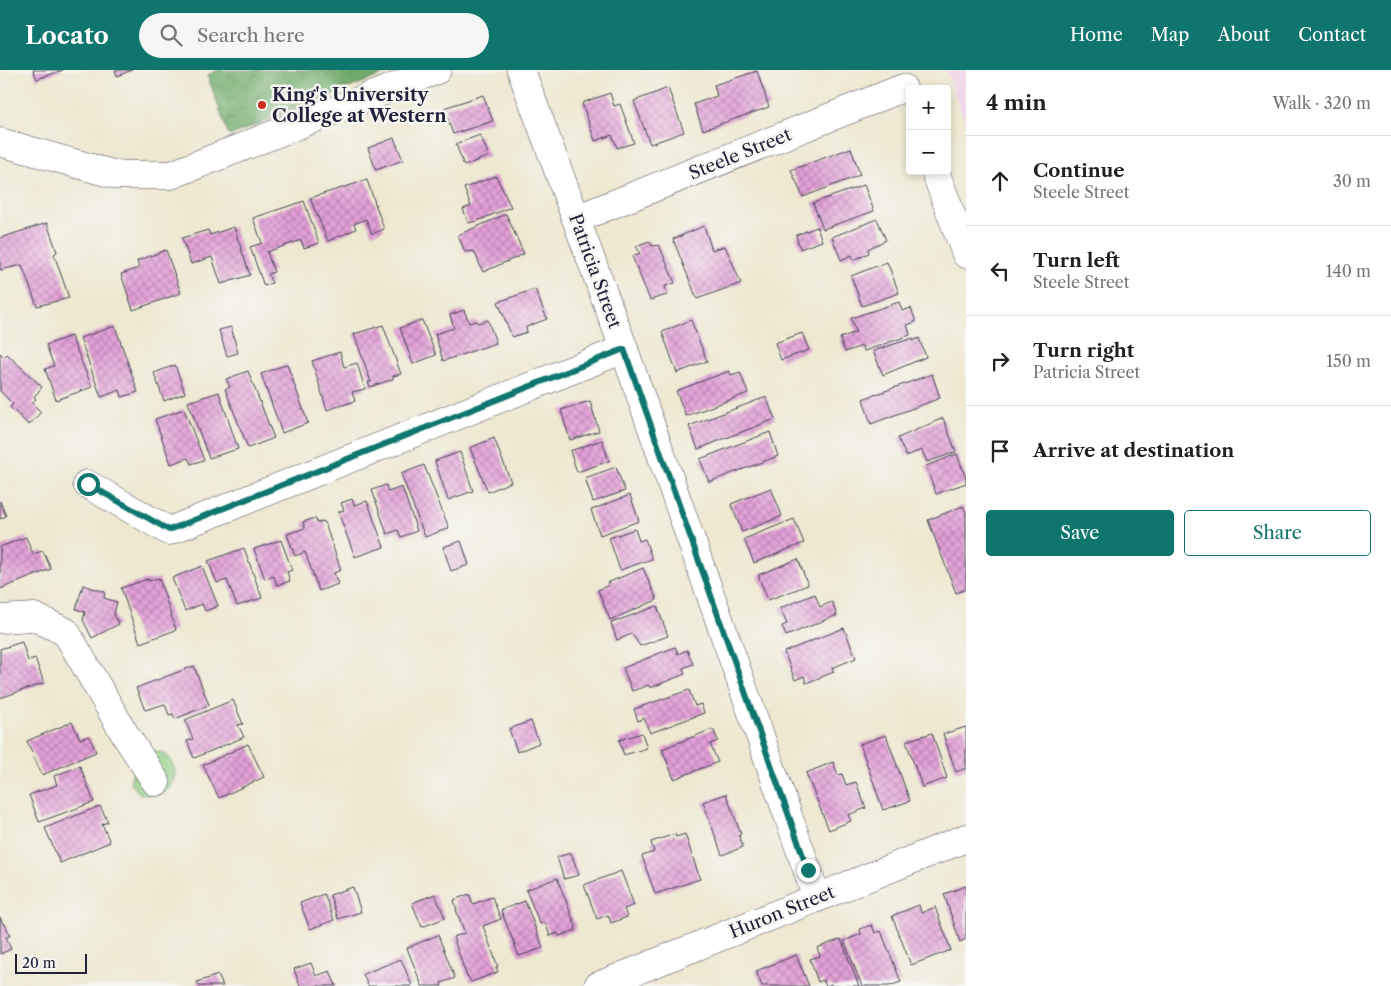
<!DOCTYPE html>
<html lang="en">
<head>
<meta charset="utf-8">
<style>
  body { margin:0; font-family:"Libre Caslon Text",serif; background:#f6f6f6; color:#202124 }
  .controls { position:absolute; right:15px; top:15px; display:grid; overflow:hidden; border-radius:5px; box-shadow:0 2px 8px #0003 }
  .controls button { width:45px; height:45px; display:grid; place-items:center; padding:0; border:0; border-bottom:1px solid #e0e0e0; background:#fff; color:#202124; font:25px sans-serif }
  .scale { position:absolute; left:15px; bottom:12px; width:72px; box-sizing:border-box; padding-left:5px; border:2px solid #22223b; border-top:0; font-size:14px; line-height:18px; white-space:nowrap; color:#22223b; -webkit-text-stroke:4px #f6f6f2; paint-order:stroke }
  .stop { position:absolute; width:15px; height:15px; margin:-11px; border:4px solid #0f766e; border-radius:50%; background:#fff }
  .stop.end { background:#0f766e; border-color:#fff; box-shadow:0 1px 5px #0008 }
  .list { margin:0; padding:0; list-style:none }
  h2 { display:flex; justify-content:space-between; align-items:center; height:65px; margin:0; padding:0 20px; font-size:21px }
  h2 small { font-size:16px; font-weight:400; color:#757577 }
  .list li { display:grid; grid-template-columns:32px 1fr auto; gap:15px; align-items:center; box-sizing:border-box; height:90px; padding:0 20px; border-top:1px solid #e0e0e0 }
  .list b { display:block; font-size:19px; white-space:nowrap }
  .list p { margin:0; font-size:16px; white-space:nowrap; color:#757577 }
  .list em { font-size:16px; font-style:normal; color:#757577 }
  .actions { display:flex; gap:10px; padding:15px 20px }
  .actions a { flex:1; padding:11px 0; border:1px solid #0f766e; border-radius:5px; text-align:center; font-size:18px; color:#0f766e }
  .actions .main { background:#0f766e; color:#fff }
  .icon { flex:none; width:28px; height:28px; fill:none; stroke:currentColor; stroke-width:2; stroke-linecap:round; stroke-linejoin:round }
  .map { position:relative; flex:none; width:966px; height:916px; overflow:hidden }
  header { display:flex; align-items:center; gap:30px; box-sizing:border-box; height:70px; padding:0 25px; background:#0f766e; color:#fff }
  header strong { font-size:24px }
  nav { display:flex; gap:28px; margin-inline-start:auto; font-size:18px }
  .search { width:350px; height:45px; background:#f6f6f6; display:flex; align-items:center; gap:12px; box-sizing:border-box; padding:0 18px; border-radius:28px; color:#757577; font-size:19px }
  main { display:flex }
  aside { flex:1; background:#fff }
  .map>svg:first-child { display:block }
</style>
</head>
<body>
<header>
<strong>Locato</strong>
<div class="search"><svg class="icon" aria-label="search" viewBox="0 0 24 24"><circle cx="10" cy="10" r="6"/><path d="M15 15l6 6"/></svg>Search here</div>
<nav><a>Home</a><a>Map</a><a>About</a><a>Contact</a></nav>
</header>
<main>
<div class="map">
<svg width="966" height="916" viewBox="0 0 966 916">
  <defs>
    <pattern id="forest-crowns" width="20" height="18" patternUnits="userSpaceOnUse" patternTransform="scale(1.25)"><rect width="20" height="18" fill="#72ac6c"/><path d="M2 6a3 3 0 1 1 6 0M12 15a3 3 0 1 1 6 0" fill="none" stroke="#5d8c5a"/></pattern>
    <pattern id="building-cross-hatch" width="8" height="8" patternUnits="userSpaceOnUse" patternTransform="scale(1.25)"><rect width="8" height="8" fill="#e3a0d7"/><path d="M0 0l8 8M0 8l8-8" fill="none" stroke="#b882b0"/></pattern>
  </defs>
  <rect width="100%" height="100%" fill="#f6f6f2"/>
  <filter id="ink" filterUnits="userSpaceOnUse"><feTurbulence type="fractalNoise" baseFrequency=".02" numOctaves="2"/><feDisplacementMap in="SourceGraphic" scale="10" xChannelSelector="R" yChannelSelector="G"/><feConvolveMatrix kernelMatrix="1 2 1 2 8 2 1 2 1" color-interpolation-filters="sRGB"/></filter>
  <filter id="wash" filterUnits="userSpaceOnUse"><feTurbulence type="fractalNoise" baseFrequency=".0096" numOctaves="4" result="noise"/><feDisplacementMap in="SourceGraphic" scale="20" xChannelSelector="R" yChannelSelector="G"/><feGaussianBlur stdDeviation="1.12" result="paint"/><feColorMatrix in="noise" values="0 0 0 0 0 0 0 0 0 0 0 0 0 0 0 0 0 1.4 0 .05"/><feComposite in="paint" operator="in"/></filter>
  <g filter="url(#wash)">
    <rect width="100%" height="100%" fill="#eee8d0"/>
    <path fill="#eed0e7" d="M946 0H966V54Z"/>
    <path fill="#8ec87d" stroke="#58755c" d="M147 681C168 681 170 685 176 704 167 727 162 726 140 724L130 713 135 692Z"/>
    <path fill="url(#forest-crowns)" stroke="#4a6754" d="M219 0H394L229 66 207 5Z"/>
    <g id="blocks">
      <g fill="url(#building-cross-hatch)">
        <path d="M33 0H63L37 9Z"/>
        <path d="M115 0H132L117 6Z"/>
        <path d="M757 1 769 37 703 60 694 34 717 26 714 15Z"/>
        <path d="M668 18 684 62 650 74 634 31Z"/>
        <path d="M610 23 614 36 620 34 634 73 617 78 612 65 595 71 582 33Z"/>
        <path d="M483 25 493 51 453 64 444 38Z"/>
        <path d="M480 65 489 86 464 96 456 74Z"/>
        <path d="M394 68 403 90 376 100 368 78Z"/>
        <path d="M851 78 860 105 803 127 791 100Z"/>
        <path d="M496 106 511 137 477 151 468 153 463 139 471 136 464 118Z"/>
        <path d="M367 110 384 159 372 164 366 149 354 154 356 159 328 171 310 128Z"/>
        <path d="M864 115 874 141 823 159 813 133Z"/>
        <path d="M304 131 319 173 304 178 301 170 267 182 274 202 268 204 272 213 264 216 250 177 262 173 253 148Z"/>
        <path d="M506 144 524 184 483 202 474 181 465 182 458 165Z"/>
        <path d="M877 149 886 170 868 179 869 183 854 190 852 185 841 190 832 167Z"/>
        <path d="M47 153 57 182 54 184 69 228 37 236 22 195 0 200V168Z"/>
        <path d="M704 156 712 180 725 176 741 213 697 229 673 169Z"/>
        <path d="M234 157 250 205 221 214 212 187 191 194 182 168 208 160 210 165Z"/>
        <path d="M817 157 822 171 800 179 796 165Z"/>
        <path d="M649 171 652 176 659 175 675 213 665 216 667 225 650 230 632 186 640 183 636 176Z"/>
        <path d="M166 180 181 223 133 240 121 204 139 198 137 191Z"/>
        <path d="M887 192 899 223 862 236 851 206Z"/>
        <path d="M535 219 547 249 526 257 527 262 512 267 498 232Z"/>
        <path d="M899 232 902 241 911 238 916 252 907 255 910 265 864 281 862 276 845 282 840 268 856 262 851 248Z"/>
        <path d="M464 240 469 253 476 251 478 253 488 250 496 273 443 291 435 264 454 258 450 245Z"/>
        <path d="M422 250 436 285 413 294 400 258Z"/>
        <path d="M691 250 707 291 677 303 662 262Z"/>
        <path d="M383 255 401 304 393 306V309L370 317 368 312H371L354 264Z"/>
        <path d="M115 256 138 322 122 327 120 320 101 327 80 268Z"/>
        <path d="M231 257 238 283 227 286 219 260Z"/>
        <path d="M802 263 809 280 781 290 775 273Z"/>
        <path d="M71 266 92 317 56 330 45 299 54 296 46 275Z"/>
        <path d="M913 268V271L919 268 926 287 883 305 873 281Z"/>
        <path d="M340 282 344 297 357 293 365 319 352 322 355 331 327 340 312 291Z"/>
        <path d="M0 283 4 287 7 284 42 317 34 327 36 329 32 333 41 342 29 355 10 337 13 334 0 321Z"/>
        <path d="M287 294 308 353 282 363 261 304Z"/>
        <path d="M175 295 185 323 164 331 154 303Z"/>
        <path d="M248 301 274 368 248 378 225 319 230 317 226 309Z"/>
        <path d="M729 301 731 305 740 302 748 323 686 346 676 321Z"/>
        <path d="M932 304 940 328 871 354 863 329Z"/>
        <path d="M219 322 238 379 209 388 188 332Z"/>
        <path d="M766 327 775 349 698 379 689 356Z"/>
        <path d="M590 331 599 361 570 370 561 340Z"/>
        <path d="M184 339 204 390 191 394 188 388 171 394 155 349Z"/>
        <path d="M943 348 956 382 927 392 922 380 906 386 898 368Z"/>
        <path d="M770 362 778 386 709 412 700 389Z"/>
        <path d="M494 368 511 412 488 422 470 378Z"/>
        <path d="M602 370 609 391 577 402 570 381Z"/>
        <path d="M460 382 473 421 448 430 435 391Z"/>
        <path d="M957 384 966 408V413L936 424 926 396Z"/>
        <path d="M424 395 449 458 425 467 401 404Z"/>
        <path d="M616 397 625 421 593 432 585 408Z"/>
        <path d="M386 415 388 422 402 417 417 461 401 467 398 460 387 464 372 420Z"/>
        <path d="M771 418 782 446 742 462 731 434Z"/>
        <path d="M630 425 639 451 600 465 591 440Z"/>
        <path d="M352 429 354 435 367 431 384 477 355 487 338 442 344 440 341 433Z"/>
        <path d="M0 431 6 446 0 449Z"/>
        <path d="M963 436 966 442V519L956 523 928 450Z"/>
        <path d="M315 448 317 453 324 451 341 500 334 503 338 514 319 521 305 482 295 486 287 464 305 458 303 452Z"/>
        <path d="M794 449 804 473 754 493 744 469Z"/>
        <path d="M635 459 639 471 645 469 652 489 620 500 609 468Z"/>
        <path d="M26 467 33 484 43 481 51 499 0 519V477Z"/>
        <path d="M281 470 292 500 287 502 290 511 277 515 274 506 265 509 254 479Z"/>
        <path d="M461 471 469 495 451 501 443 477Z"/>
        <path d="M244 478 262 528 237 536 227 510 217 513 208 491Z"/>
        <path d="M798 489 808 515 768 530 758 505Z"/>
        <path d="M202 496 218 536 205 541 202 534 185 541 172 508Z"/>
        <path d="M643 498 657 530 610 550 598 520 609 515 607 513Z"/>
        <path d="M159 508 176 560 140 573 121 518 148 509 149 511Z"/>
        <path d="M83 515 105 522 104 528 117 532 114 544 119 554 92 568 83 550 85 542 76 539Z"/>
        <path d="M815 524 820 537 832 532 837 545 786 566 782 556 787 554 780 538Z"/>
        <path d="M657 536 668 566 640 576 632 564 617 570 611 553Z"/>
        <path d="M844 558 856 588 832 598 834 602 806 613 804 606 795 610 784 582Z"/>
        <path d="M22 572 28 591 35 588 44 613 0 628V579Z"/>
        <path d="M675 577 678 584 687 580 693 594 683 598 685 604 650 618 649 615 632 621 623 598Z"/>
        <path d="M194 596 209 635 175 649 173 644 169 645 165 634 145 640 136 618Z"/>
        <path d="M689 620 695 636 701 634 704 643 650 663 644 648 638 651 634 639Z"/>
        <path d="M233 630 243 654 238 655 244 667 194 688 187 671 193 669 185 650Z"/>
        <path d="M531 651 539 673 517 682 509 659Z"/>
        <path d="M72 652 80 669 89 666 96 682 42 705 27 671Z"/>
        <path d="M966 657V698L956 702 943 664Z"/>
        <path d="M713 659 718 671 710 674 718 692 674 709 662 679Z"/>
        <path d="M642 663 647 678 624 685 619 670Z"/>
        <path d="M932 663 947 708 922 717 906 671Z"/>
        <path d="M886 665 910 731 883 740 860 674Z"/>
        <path d="M248 674 264 707 219 728 203 695Z"/>
        <path d="M833 692 838 705 842 704 846 715 856 712 866 738 848 745 851 751 829 760 806 703Z"/>
        <path d="M80 696 94 732 39 752 29 725 57 715 54 706Z"/>
        <path d="M726 724 741 764 739 765 743 777 722 785 703 732Z"/>
        <path d="M100 736 108 752 102 754 110 772 60 793 45 758Z"/>
        <path d="M675 764 676 767 685 764 700 809 655 824 642 786 654 782 651 772Z"/>
        <path d="M571 783 579 805 564 809 557 787Z"/>
        <path d="M621 801 634 835 624 839 627 847 611 853 608 845 597 849 584 815Z"/>
        <path d="M557 808 576 857H575L576 860 559 866 558 863 550 866 545 852 540 854 526 820Z"/>
        <path d="M966 816V869L960 872 944 824Z"/>
        <path d="M353 817 361 842 338 849 330 825Z"/>
        <path d="M324 824 334 850 310 859 300 833Z"/>
        <path d="M435 824 445 848 422 857 412 833Z"/>
        <path d="M469 824 473 834 492 827 501 849 483 856 498 897H496L498 902 471 912 468 906 467 907 453 867 465 863 456 840H457L454 830Z"/>
        <path d="M525 831 543 878 519 886 501 840Z"/>
        <path d="M919 835 921 843 935 837 951 880 911 895 892 846Z"/>
        <path d="M0 847 3 854H5L10 866 6 867 11 879 0 884Z"/>
        <path d="M872 855 875 863 881 861 901 912 889 916H862L844 871 861 864 860 859Z"/>
        <path d="M438 865 455 908 441 913 442 916H422L407 878Z"/>
        <path d="M841 869 859 916H832L831 914 826 916 823 910 818 912 810 889 820 886 817 878Z"/>
        <path d="M796 885 809 916H762L756 901Z"/>
        <path d="M401 889 412 916H368L363 904Z"/>
        <path d="M311 893 316 906 330 901 336 916H300L294 899Z"/>
        <path d="M218 905 223 916H199L197 912Z"/>
      </g>
    </g>
  </g>
  <g filter="url(#ink)">
    <use href="#blocks" fill-opacity="0" stroke="#414051" stroke-width="1"/>
    <g fill="none" stroke-linecap="round" stroke-linejoin="round">
      <defs>
        <g id="minor">
          <path d="M521 0 624 279 817 828"/>
          <path d="M0 72 116 105H171L437 0"/>
          <path d="M935 101 966 184"/>
          <path d="M576 149 903 18"/>
          <path d="M87 414 169 461 624 279"/>
          <path d="M0 549 34 547 66 562 126 666 156 712"/>
          <path d="M598 916 966 768"/>
        </g>
      </defs>
      <use href="#minor" stroke="#414051" stroke-width="29"/>
      <use href="#minor" stroke="#fff" stroke-width="28"/>
    </g>
  </g>
  <g fill="none" stroke-linecap="round" stroke-linejoin="round" filter="url(#ink)">
    <path stroke="#0f766e" stroke-width="6" d="M88 414 169 460 624 279 808 800"/>
  </g>
  <circle fill="#c8321e" stroke="#f6f6f2" stroke-width="2" cx="262" cy="35" r="5"/>
  <g text-anchor="middle" dominant-baseline="central" stroke-width="5" stroke-linejoin="round" paint-order="stroke">
    <g font-size="18" font-weight="bold" fill="#22223b" stroke="#f6f6f2" text-anchor="start">
      <text x="272" y="25">King's University<tspan x="272" dy="21">College at Western</tspan></text>
    </g>
    <g font-size="18" fill="#22223b" stroke="#f6f6f2">
      <text transform="translate(740 84) rotate(-22)">Steele Street</text>
      <text transform="translate(595 201) rotate(70)">Patricia Street</text>
      <text transform="translate(782 842) rotate(-22)">Huron Street</text>
    </g>
  </g>
</svg>
<div class="controls">
<button>+</button>
<button>−</button>
</div>
<div class="scale">20 m</div>
<div class="stop" style="left:88px;top:414px"></div>
<div class="stop end" style="left:808px;top:800px"></div>
</div>
<aside>
<h2>4 min<small>Walk · 320 m</small></h2>
<ul class="list">
<li><svg class="icon" aria-label="ahead" viewBox="0 0 24 24"><path d="M12 20V5M6 11l6-6 6 6"/></svg><div><b>Continue</b><p>Steele Street</p></div><em>30 m</em></li>
<li><svg class="icon" aria-label="left" viewBox="0 0 24 24"><path d="M17 20v-9H6M10 6l-5 5 5 5"/></svg><div><b>Turn left</b><p>Steele Street</p></div><em>140 m</em></li>
<li><svg class="icon" aria-label="right" viewBox="0 0 24 24"><path d="M7 20v-9h11M14 6l5 5-5 5"/></svg><div><b>Turn right</b><p>Patricia Street</p></div><em>150 m</em></li>
<li><svg class="icon" aria-label="arrive" viewBox="0 0 24 24"><path d="M6 21V4h12l-3 4 3 4H6"/></svg><div><b>Arrive at destination</b></div></li>
</ul>
<div class="actions"><a class="main">Save</a><a>Share</a></div>
</aside>
</main>
</body>
</html>
